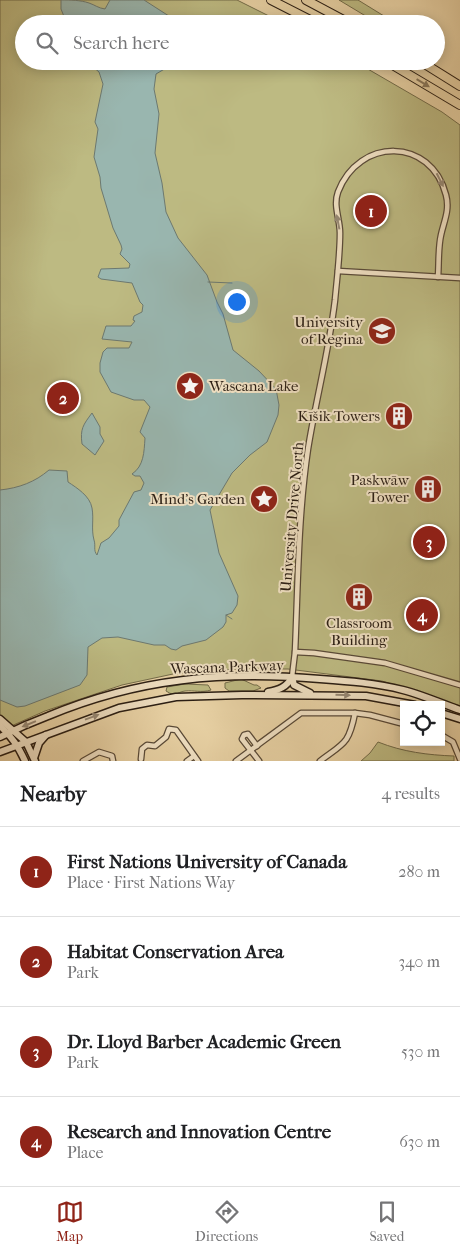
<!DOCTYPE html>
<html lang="en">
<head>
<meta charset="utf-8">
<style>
  body { margin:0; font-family:"IM FELL French Canon",serif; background:#f2f2f2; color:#202124 }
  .controls { position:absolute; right:15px; bottom:15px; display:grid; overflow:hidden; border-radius:0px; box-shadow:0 2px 12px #0003 }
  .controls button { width:45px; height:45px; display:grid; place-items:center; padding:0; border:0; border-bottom:1px solid #e0e0e0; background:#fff; color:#202124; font:25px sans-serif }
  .you { position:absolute; left:236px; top:301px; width:18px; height:18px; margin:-12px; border:4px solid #fff; border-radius:50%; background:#1a73e8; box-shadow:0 0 0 8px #1a73e833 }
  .badge { display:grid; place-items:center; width:32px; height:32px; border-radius:50%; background:#8f2418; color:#fff; font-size:16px; font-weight:700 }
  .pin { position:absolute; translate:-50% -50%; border:2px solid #fff; box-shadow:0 1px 5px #0006 }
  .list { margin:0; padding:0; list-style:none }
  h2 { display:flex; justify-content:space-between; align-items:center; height:65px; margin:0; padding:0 20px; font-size:21px }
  h2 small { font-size:16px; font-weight:400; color:#757577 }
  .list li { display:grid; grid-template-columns:32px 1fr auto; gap:15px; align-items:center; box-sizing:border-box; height:90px; padding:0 20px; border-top:1px solid #e0e0e0 }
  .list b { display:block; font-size:19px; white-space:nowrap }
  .list p { margin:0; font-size:16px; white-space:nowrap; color:#757577 }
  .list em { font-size:16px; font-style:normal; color:#757577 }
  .icon { flex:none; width:28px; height:28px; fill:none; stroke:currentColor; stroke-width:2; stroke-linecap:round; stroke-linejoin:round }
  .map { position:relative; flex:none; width:460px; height:761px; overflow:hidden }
  .search { position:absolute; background:#fff; box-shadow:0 2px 12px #0003; left:15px; right:15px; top:15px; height:55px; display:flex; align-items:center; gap:12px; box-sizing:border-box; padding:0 18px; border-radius:28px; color:#757577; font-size:19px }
  .sheet { height:425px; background:#fff }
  nav { display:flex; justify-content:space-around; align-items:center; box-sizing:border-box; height:70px; border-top:1px solid #e0e0e0; background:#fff; font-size:14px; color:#757577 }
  nav a { display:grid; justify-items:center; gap:2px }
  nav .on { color:#8f2418 }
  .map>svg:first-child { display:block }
</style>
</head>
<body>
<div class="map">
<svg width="460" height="761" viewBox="0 0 460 761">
  <rect width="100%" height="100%" fill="#e9d3a6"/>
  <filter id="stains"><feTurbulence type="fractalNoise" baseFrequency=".004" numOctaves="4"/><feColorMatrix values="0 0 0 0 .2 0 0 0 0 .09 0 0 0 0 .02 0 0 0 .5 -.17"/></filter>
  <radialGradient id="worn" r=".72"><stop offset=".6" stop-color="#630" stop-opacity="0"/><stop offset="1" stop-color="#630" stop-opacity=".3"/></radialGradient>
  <g fill="#bdba82" stroke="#736c4a">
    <path d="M0 0H237L285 24H24V61H354L442 112 460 125V706L382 681 288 669H236L173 674 122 685 45 711 0 731Z"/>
    <path d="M339 0H358L397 24H379Z"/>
    <path d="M241 679 254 685H257L261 688 253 691H229L225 688V683Z"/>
    <path d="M185 684 208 685 211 690C201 693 194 690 185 691 176 692 177 698 166 691L167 687Z"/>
    <path d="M378 742C403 752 428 755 454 756V761H361L370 753Z"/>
  </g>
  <g fill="#99b6af" stroke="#6c7971">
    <path d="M61 0C71 0 80 0 89 3 95 5 98 8 105 9L110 0H144L172 18 177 24H67L61 9Z"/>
    <path d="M92 61H178L156 74 154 89 159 114 155 153 162 183 166 212 178 238 207 275 217 302 223 314 233 350 259 371 276 389 279 405 278 415 267 442 250 455 232 473 210 510 219 553 238 596 237 605 232 613 226 615V622L223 627 206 640 182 646 176 650 171 649 165 645H154L118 637 102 638 88 647 87 675 80 685 25 706 17 707 0 700V490C19 488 35 482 49 470L67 471 68 482C77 488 90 496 92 508 94 519 91 529 94 540 96 546 93 550 97 555L101 543 109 538 119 526V520L134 492 141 490 144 483 140 476H135L132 474C144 466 144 452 145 438L140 432 150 407 144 400H134L111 392 100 372V363L103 352 107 348H129L132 342 102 339 106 326H131L135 321 133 320 134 316 142 312 143 305 140 302 132 283 101 279 98 277 101 269 129 268 130 264 120 254 122 249 121 245 113 228 101 188 100 177 94 157 98 129 95 122 103 84 99 72 92 66Z"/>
    <path d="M92 413 100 427V434L104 441 95 455 82 444C80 429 83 425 92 413Z"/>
  </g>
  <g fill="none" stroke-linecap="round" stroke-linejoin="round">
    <g stroke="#6c7971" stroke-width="1">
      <path d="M208 282 232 283"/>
      <path d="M226 615 232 619"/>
    </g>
    <defs>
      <g id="street">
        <path d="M338 271 460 278"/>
        <path d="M295 652 314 653 385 663 460 685"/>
        <path d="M292 677 295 652C298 585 298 516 308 449 316 399 329 351 335 300 337 278 340 255 340 233 340 219 333 206 338 192 359 137 431 137 446 195 450 210 444 221 441 235 438 248 439 263 438 277"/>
        <path d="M441 735 453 742 460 759"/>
        <path d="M257 746 248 734 244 735 242 739 259 761"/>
        <path d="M141 759 142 749 147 745 155 746 166 737 169 729 176 730 198 761"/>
        <path d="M83 761 99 752 112 756 113 761"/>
        <path d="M187 761 194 756"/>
        <path d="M236 761 301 713H355L370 715 404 724"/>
        <path d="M320 761C344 743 349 744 355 713"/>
      </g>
      <g id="secondary">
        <path d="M292 677 294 685 310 693"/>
        <path d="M268 692C279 690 287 687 292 677"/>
        <path d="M441 713 460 719"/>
        <path d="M0 719 26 742 35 761"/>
        <path d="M0 726C12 737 18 746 25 761"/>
        <path d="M0 737C16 729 32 722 48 716 139 678 223 671 320 679 348 681 376 683 403 690 422 695 441 703 460 710"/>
        <path d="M0 752 119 708 176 697 242 695 366 696 415 705"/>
        <path d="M34 758 39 743 46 735"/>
      </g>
      <g id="highway">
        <path d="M271 0 318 24"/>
        <path d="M306 0 351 24"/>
        <path d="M386 61 460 105"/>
        <path d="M420 61 460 86"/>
      </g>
    </defs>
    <use href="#street" stroke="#594a38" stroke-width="7"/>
    <use href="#secondary" stroke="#291d13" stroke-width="9"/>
    <use href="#highway" stroke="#291d13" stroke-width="10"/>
    <use href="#street" stroke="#f1e2c5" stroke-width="4.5"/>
    <use href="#secondary" stroke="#f1e2c5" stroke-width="6"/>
    <use href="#highway" stroke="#e9d3a6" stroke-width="8"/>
  </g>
  <defs><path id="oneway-solid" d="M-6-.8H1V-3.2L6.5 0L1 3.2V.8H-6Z" transform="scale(1.25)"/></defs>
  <use fill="#89785c" href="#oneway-solid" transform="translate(423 83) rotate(31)"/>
  <g fill="#978975">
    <use href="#oneway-solid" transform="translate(440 180) rotate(63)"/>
    <use href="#oneway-solid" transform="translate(338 222) rotate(-101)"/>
    <use href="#oneway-solid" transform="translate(343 695) rotate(2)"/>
    <use href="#oneway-solid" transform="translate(92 717) rotate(-20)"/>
    <use href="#oneway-solid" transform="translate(29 724) rotate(158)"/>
  </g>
  <defs>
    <symbol id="university-disc" viewBox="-11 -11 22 22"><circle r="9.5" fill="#8f2418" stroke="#f1e2c5"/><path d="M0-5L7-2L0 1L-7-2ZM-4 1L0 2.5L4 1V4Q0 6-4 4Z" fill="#fff"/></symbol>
    <symbol id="sight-disc" viewBox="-11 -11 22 22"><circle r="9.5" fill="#8f2418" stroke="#f1e2c5"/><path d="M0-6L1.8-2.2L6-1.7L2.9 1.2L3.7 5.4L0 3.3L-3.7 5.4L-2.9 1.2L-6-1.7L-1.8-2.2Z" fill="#fff"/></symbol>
    <symbol id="building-disc" viewBox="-11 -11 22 22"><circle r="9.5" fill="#8f2418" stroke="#f1e2c5"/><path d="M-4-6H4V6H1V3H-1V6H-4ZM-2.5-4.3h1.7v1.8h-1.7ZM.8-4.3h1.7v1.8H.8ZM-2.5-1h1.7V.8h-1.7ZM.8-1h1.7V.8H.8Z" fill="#fff"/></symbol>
  </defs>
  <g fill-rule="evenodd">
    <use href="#university-disc" x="366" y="315" width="32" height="32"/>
    <use href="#sight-disc" x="174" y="370" width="32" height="32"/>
    <use href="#building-disc" x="383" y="400" width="32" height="32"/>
    <use href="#building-disc" x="412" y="473" width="32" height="32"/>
    <use href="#sight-disc" x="248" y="483" width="32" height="32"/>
    <use href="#building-disc" x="343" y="581" width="32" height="32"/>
  </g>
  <g text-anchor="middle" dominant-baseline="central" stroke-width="4" stroke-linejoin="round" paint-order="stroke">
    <g font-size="15" fill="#291d13" stroke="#f1e2c5" text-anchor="end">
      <text x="363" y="322">University<tspan x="363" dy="17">of Regina</tspan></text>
      <text x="209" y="386" text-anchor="start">Wascana Lake</text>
      <text x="380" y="416">Kīšik Towers</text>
      <text x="409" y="480">Paskwāw<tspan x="409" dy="17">Tower</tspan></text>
      <text x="245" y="499">Mind's Garden</text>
      <text x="359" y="623" text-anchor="middle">Classroom<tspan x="359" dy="17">Building</tspan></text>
    </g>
    <g font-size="15" fill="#291d13" stroke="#f1e2c5">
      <text transform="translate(292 517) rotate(-85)">University Drive North</text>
      <text transform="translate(227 667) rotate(-2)">Wascana Parkway</text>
    </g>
  </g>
  <rect width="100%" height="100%" filter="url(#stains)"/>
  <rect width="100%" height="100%" fill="url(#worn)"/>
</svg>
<div class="controls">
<button><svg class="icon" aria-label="locate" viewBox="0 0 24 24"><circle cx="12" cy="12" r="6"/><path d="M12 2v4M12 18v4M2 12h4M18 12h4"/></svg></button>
</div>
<div class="you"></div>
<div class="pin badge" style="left:371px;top:211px">1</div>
<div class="pin badge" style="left:63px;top:398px">2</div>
<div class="pin badge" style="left:429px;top:542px">3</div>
<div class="pin badge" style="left:422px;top:615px">4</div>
<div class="search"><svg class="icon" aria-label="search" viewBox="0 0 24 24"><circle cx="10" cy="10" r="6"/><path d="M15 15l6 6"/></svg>Search here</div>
</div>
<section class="sheet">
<h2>Nearby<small>4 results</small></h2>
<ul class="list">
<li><span class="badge">1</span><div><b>First Nations University of Canada</b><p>Place · First Nations Way</p></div><em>280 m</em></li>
<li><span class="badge">2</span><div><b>Habitat Conservation Area</b><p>Park</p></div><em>340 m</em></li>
<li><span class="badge">3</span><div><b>Dr. Lloyd Barber Academic Green</b><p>Park</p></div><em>530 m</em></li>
<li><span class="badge">4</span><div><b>Research and Innovation Centre</b><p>Place</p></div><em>630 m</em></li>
</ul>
</section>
<nav>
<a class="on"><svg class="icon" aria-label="map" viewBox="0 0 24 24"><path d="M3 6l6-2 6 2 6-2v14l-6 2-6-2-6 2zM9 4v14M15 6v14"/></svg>Map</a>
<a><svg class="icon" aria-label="directions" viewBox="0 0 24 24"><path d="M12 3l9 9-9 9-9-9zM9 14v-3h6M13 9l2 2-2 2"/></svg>Directions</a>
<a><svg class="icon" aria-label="saved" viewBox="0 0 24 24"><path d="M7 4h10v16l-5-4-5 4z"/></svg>Saved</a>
</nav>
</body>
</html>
